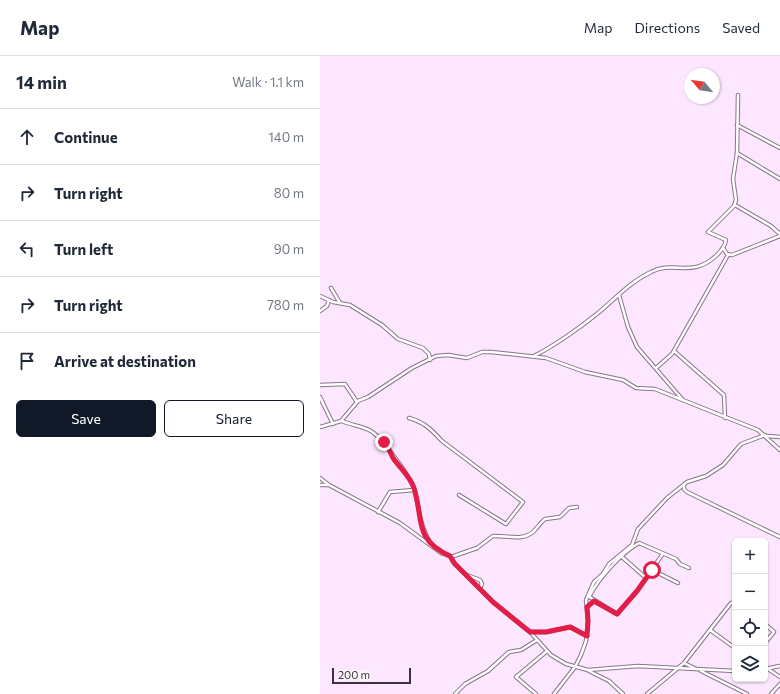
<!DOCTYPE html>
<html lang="en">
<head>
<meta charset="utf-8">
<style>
  body { margin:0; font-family:Commissioner,sans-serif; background:#f2f2f3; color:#1f2937 }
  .controls { position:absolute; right:12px; bottom:12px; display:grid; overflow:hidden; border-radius:6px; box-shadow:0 1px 3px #0004 }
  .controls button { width:36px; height:36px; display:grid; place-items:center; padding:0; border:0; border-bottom:1px solid #e0e1e3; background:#fff; color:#1f2937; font:20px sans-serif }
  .compass { position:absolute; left:364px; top:12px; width:36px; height:36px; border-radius:50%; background:#fff; box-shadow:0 1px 3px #0004; rotate:299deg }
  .scale { position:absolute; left:12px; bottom:10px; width:79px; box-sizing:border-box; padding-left:4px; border:2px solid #3c333c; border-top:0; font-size:11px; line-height:14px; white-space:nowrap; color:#3c333c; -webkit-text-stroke:3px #fffaff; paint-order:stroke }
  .stop { position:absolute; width:12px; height:12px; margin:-9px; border:3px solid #e11d48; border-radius:50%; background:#fff }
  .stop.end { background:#e11d48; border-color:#fff; box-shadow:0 1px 4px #0008 }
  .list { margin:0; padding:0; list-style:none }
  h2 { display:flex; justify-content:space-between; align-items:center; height:52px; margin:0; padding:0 16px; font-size:17px }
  h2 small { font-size:13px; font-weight:400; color:#747a83 }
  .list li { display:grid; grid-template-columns:26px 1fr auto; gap:12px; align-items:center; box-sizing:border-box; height:56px; padding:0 16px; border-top:1px solid #e0e1e3 }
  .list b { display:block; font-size:15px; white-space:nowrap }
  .list em { font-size:13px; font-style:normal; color:#747a83 }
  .actions { display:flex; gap:8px; padding:12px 16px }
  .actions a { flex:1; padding:9px 0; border:1px solid #111827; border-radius:6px; text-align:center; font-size:14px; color:#111827 }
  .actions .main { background:#111827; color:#fff }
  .icon { flex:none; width:22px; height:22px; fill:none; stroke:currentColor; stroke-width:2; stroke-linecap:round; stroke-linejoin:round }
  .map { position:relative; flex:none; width:460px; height:638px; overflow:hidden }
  header { display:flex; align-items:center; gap:24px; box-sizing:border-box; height:56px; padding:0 20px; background:#fff; border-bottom:1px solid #e0e1e3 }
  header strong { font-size:19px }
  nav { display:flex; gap:22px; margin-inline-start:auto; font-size:14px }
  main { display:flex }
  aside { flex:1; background:#fff }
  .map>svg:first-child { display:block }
</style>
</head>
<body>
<header>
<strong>Map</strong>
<nav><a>Map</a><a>Directions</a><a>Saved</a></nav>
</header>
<main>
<aside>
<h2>14 min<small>Walk · 1.1 km</small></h2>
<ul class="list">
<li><svg class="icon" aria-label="ahead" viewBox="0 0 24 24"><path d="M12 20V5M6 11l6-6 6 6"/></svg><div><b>Continue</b></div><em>140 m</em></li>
<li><svg class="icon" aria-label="right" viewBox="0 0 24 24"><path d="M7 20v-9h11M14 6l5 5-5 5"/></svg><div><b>Turn right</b></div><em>80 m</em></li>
<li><svg class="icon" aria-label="left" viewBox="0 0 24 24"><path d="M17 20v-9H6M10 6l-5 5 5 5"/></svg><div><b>Turn left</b></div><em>90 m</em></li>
<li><svg class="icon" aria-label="right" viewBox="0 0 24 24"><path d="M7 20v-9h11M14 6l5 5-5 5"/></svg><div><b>Turn right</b></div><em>780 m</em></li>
<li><svg class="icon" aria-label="arrive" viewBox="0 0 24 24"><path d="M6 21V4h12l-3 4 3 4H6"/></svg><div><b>Arrive at destination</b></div></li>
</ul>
<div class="actions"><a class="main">Save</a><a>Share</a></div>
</aside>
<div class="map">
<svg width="460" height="638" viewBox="0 0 460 638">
  <rect width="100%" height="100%" fill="#fde6ff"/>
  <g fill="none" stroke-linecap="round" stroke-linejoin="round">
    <defs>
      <g id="street">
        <path d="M417 69 460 92"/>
        <path d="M417 97 460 123"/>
        <path d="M415 149 451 170 460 178"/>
        <path d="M403 192 407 198 412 199 460 180"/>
        <path d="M11 232 20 247"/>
        <path d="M299 239 308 271 317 291 362 343"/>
        <path d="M0 240 13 246 30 249 62 269 78 283 103 292 109 298 110 304"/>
        <path d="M0 255 7 250 9 244"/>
        <path d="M354 295 404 339 405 362"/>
        <path d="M214 300C234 290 261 271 278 257 295 243 310 226 331 216 354 204 372 223 397 199 401 195 405 190 406 184L388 176 414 150 416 144 413 123 417 97 418 39"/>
        <path d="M336 312 352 298 408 199"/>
        <path d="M0 329 25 328 37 346"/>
        <path d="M0 341 13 368"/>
        <path d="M89 362C104 366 112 374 122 385L203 446 186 468 139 439"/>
        <path d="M22 365C31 369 42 370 51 375 61 381 91 421 94 433 100 453 99 469 111 488"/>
        <path d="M0 371 21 365 38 345 48 341 92 312 116 300 128 299 147 302 162 296H171L226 302 265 316 303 324 316 332 335 333 438 374 460 394"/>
        <path d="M447 380 460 381"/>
        <path d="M0 422 9 429 80 467 121 497 130 500 133 506 173 546 210 576 231 599 246 608 268 614 318 610 415 615"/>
        <path d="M0 429H9"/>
        <path d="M364 429V433L367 436 460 481"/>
        <path d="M58 456 70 436 94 434"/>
        <path d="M131 501 157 492 173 480C186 479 203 486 214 475 218 471 221 466 225 463L240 461 249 452 257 451"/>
        <path d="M302 501 326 522"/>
        <path d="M332 514 358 527"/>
        <path d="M147 519 160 524 162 528 160 532"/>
        <path d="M268 540 297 558 317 535 342 499"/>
        <path d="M269 541C278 523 301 497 319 487L356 503 360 508 369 512"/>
        <path d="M445 568 454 576 445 587"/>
        <path d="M390 574 415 592"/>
        <path d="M210 576H226L251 571 267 580"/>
        <path d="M364 607 376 613"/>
        <path d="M445 613 460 610"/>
        <path d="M448 613 460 621"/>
        <path d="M269 615 289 625 303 638"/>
        <path d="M381 615 427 638"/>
        <path d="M135 638 145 628 168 615 189 596 201 594 217 584"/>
        <path d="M216 638 196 621 227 595"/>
        <path d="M234 638 255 611 261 599 266 585 268 565 266 544 274 526 283 518 289 508 312 489 318 473 347 442 367 426 386 420 403 409 421 388 445 379"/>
        <path d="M327 638 364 607 411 547 415 546"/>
        <path d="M451 638 460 628"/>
      </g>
    </defs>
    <use href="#street" stroke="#88748a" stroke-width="4.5"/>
    <use href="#street" stroke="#fff" stroke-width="2.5"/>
  </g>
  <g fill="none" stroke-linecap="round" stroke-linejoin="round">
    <path stroke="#e11d48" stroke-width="5" d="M64 386C68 390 70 396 73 402 80 412 90 420 94 432 104 464 93 483 130 500L135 508 173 546 210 576H226L250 571 267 580 268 565 267 551 274 545 297 558 317 535 332 514"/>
  </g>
</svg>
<div class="controls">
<button>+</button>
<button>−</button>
<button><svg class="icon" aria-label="locate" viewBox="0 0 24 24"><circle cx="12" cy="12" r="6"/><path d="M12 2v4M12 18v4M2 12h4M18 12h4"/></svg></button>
<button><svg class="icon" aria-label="layers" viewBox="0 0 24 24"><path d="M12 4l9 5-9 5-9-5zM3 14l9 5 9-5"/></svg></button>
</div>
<svg class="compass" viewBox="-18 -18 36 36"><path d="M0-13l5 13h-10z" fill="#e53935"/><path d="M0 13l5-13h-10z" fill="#747a83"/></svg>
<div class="scale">200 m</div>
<div class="stop" style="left:332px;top:514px"></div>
<div class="stop end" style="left:64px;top:386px"></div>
</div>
</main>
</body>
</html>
